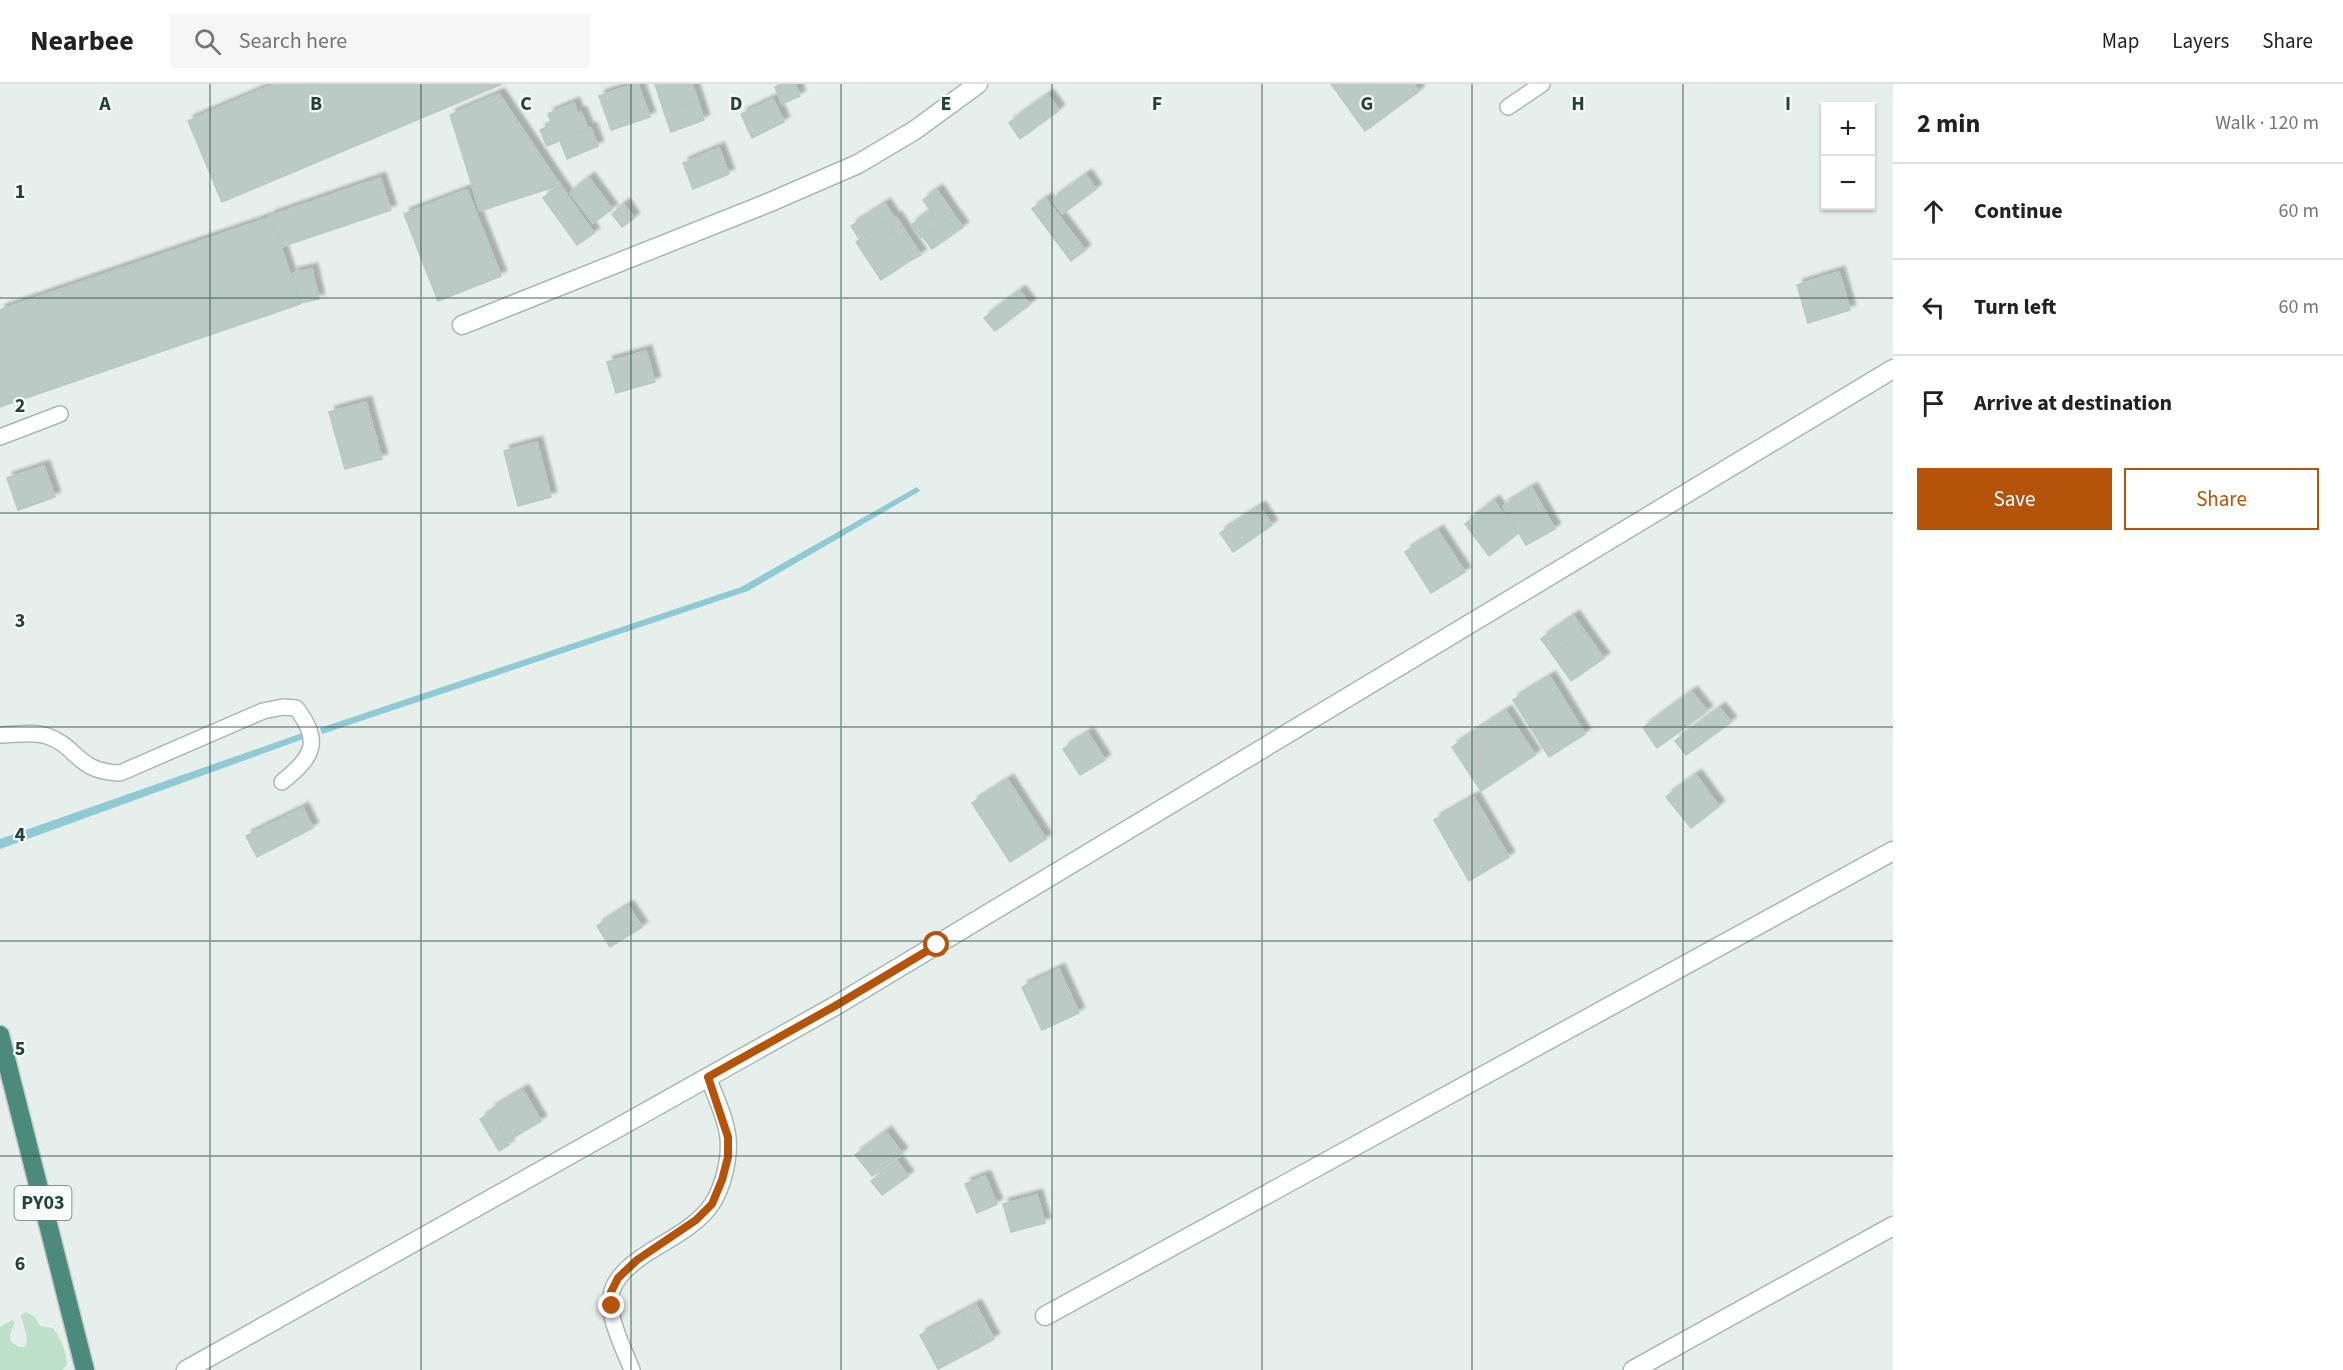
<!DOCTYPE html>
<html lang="en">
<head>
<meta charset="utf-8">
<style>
  body { margin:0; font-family:"Source Sans 3",sans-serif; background:#f6f6f6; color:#222 }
  .controls { position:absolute; right:18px; top:18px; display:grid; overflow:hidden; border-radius:0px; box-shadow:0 2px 4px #0004 }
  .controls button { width:54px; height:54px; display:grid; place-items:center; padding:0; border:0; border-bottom:2px solid #e0e0e0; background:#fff; color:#222; font:30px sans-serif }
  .stop { position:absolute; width:18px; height:18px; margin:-14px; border:4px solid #b45309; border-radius:50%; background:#fff }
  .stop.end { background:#b45309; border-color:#fff; box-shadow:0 2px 6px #0008 }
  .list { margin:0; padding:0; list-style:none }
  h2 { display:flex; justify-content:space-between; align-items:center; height:78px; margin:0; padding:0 24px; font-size:26px }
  h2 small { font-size:20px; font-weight:400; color:#767676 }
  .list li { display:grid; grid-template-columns:39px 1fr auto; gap:18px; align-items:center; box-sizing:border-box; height:96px; padding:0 24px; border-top:2px solid #e0e0e0 }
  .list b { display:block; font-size:22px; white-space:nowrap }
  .list em { font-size:20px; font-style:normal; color:#767676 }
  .actions { display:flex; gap:12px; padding:18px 24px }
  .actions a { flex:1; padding:14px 0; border:2px solid #b45309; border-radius:0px; text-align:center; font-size:21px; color:#b45309 }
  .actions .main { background:#b45309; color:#fff }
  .icon { flex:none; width:33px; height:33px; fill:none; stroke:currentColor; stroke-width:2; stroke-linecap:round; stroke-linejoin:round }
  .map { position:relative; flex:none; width:1893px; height:1286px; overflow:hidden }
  header { display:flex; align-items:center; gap:36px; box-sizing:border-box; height:84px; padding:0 30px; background:#fff; border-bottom:2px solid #e0e0e0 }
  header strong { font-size:28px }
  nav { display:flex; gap:33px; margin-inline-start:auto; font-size:21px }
  .search { width:420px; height:54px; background:#f6f6f6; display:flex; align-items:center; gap:15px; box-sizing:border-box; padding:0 21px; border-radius:0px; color:#767676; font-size:22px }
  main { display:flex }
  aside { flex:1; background:#fff }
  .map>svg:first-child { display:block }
</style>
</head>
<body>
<header>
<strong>Nearbee</strong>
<div class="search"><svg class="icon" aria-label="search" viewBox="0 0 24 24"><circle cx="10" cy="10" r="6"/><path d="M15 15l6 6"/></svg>Search here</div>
<nav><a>Map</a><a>Layers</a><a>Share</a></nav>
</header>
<main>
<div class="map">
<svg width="1893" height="1286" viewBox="0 0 1893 1286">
  <defs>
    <filter id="shadow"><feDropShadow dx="5.5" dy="-5.5" stdDeviation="1.5" flood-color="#0004"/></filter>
  </defs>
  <rect width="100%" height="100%" fill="#e6efeb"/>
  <path fill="#bfe0c8" d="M26 1228 35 1233 40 1242 53 1244C61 1256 66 1265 67 1281L62 1286H0V1243L12 1236 15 1238 10 1251 11 1258 19 1263H25L27 1254 21 1231Z"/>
  <g fill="#8ec9d4">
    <path d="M917 403 920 407 748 507 322 650 320 644 741 503Z"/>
    <path d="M305 648 306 654 0 765V755Z"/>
  </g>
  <g fill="#bbcac4" stroke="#b8c9c2" stroke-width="1.5" filter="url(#shadow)">
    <path d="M275 0H502L222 118 188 37Z"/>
    <path d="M635 0H638L650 33 611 46 599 12Z"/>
    <path d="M655 0H692L698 17 664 28Z"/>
    <path d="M781 0H795L800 12 782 20 775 3Z"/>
    <path d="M1331 0H1414L1419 7 1365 47Z"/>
    <path d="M499 10 560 101 480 127 450 31Z"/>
    <path d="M1048 11 1059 26 1020 55 1009 39Z"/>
    <path d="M773 15 784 38 752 54 741 30Z"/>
    <path d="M698 17 704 36 671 48 664 28Z"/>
    <path d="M574 19 578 30 552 41 548 30Z"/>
    <path d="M581 28 588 45 547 62 540 46Z"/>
    <path d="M591 44 598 62 567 75 560 57Z"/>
    <path d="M719 64 729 90 693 105 683 79Z"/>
    <path d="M1086 91 1096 105 1062 130 1052 116Z"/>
    <path d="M380 94 391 126 281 163 270 132Z"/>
    <path d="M589 94 612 125 593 139 570 109Z"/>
    <path d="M560 101 594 149 577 161 543 114Z"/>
    <path d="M467 106 501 192 438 217 404 130Z"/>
    <path d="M937 106 954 131 940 141 923 116Z"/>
    <path d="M1046 115 1085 166 1071 177 1032 125Z"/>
    <path d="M624 120 634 134 622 143 612 130Z"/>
    <path d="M885 120 894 134 860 156 851 142Z"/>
    <path d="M930 128 940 141 921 154 911 141Z"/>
    <path d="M954 131 963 143 932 165 923 153Z"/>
    <path d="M271 133 300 220 0 323V226Z"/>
    <path d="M896 133 921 171 911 176 887 138Z"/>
    <path d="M887 138 911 176 881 196 856 158Z"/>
    <path d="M312 185 319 215 300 219 293 189Z"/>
    <path d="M1839 188 1850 226 1808 239 1797 201Z"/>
    <path d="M1020 207 1030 220 995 247 984 234Z"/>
    <path d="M646 267 655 298 616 309 607 278Z"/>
    <path d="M366 318 382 375 345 385 329 328Z"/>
    <path d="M537 358 551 413 518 422 504 367Z"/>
    <path d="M44 382 55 413 18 426 7 394Z"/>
    <path d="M1532 404 1555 445 1526 461 1503 422Z"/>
    <path d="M1494 417 1518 449 1489 472 1465 440Z"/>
    <path d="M1260 423 1272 441 1233 468 1220 449Z"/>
    <path d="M1438 447 1465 488 1431 509 1405 468Z"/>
    <path d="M1574 532 1585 548 1552 570 1541 555Z"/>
    <path d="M1585 548 1604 574 1571 597 1552 570Z"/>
    <path d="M1550 593 1585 650 1549 673 1513 616Z"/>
    <path d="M1692 608 1707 627 1657 664 1643 644Z"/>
    <path d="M1720 624 1731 638 1686 671 1675 657Z"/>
    <path d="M1506 627 1535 671 1481 707 1452 663Z"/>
    <path d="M1088 649 1105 676 1080 691 1063 665Z"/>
    <path d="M1696 691 1719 722 1691 744 1666 713Z"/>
    <path d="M1008 696 1046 755 1010 778 972 719Z"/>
    <path d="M1474 713 1509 773 1469 797 1434 736Z"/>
    <path d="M303 724 313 744 257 773 246 752Z"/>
    <path d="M628 822 642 843 610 863 597 842Z"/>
    <path d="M1059 885 1079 929 1042 946 1022 903Z"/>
    <path d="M523 1006 541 1037 508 1057 490 1026Z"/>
    <path d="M491 1029 509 1061 499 1067 480 1035Z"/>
    <path d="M886 1048 902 1069 872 1092 855 1071Z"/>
    <path d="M897 1077 908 1092 882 1111 871 1097Z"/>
    <path d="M985 1092 997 1120 977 1129 965 1100Z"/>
    <path d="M1037 1111 1045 1139 1011 1148 1003 1120Z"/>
    <path d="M976 1221 994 1255 980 1263 962 1229Z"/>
    <path d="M962 1229 980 1263 938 1285 920 1251Z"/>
  </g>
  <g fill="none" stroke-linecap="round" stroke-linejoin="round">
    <defs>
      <g id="service">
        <path d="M1508 23 1542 0"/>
        <path d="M0 353 60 330"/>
        <path d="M0 651C14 651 33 647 47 652 78 662 76 688 120 689L263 627 283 623 296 624C323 658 312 674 282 698"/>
        <path d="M632 1286C624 1265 605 1230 612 1207 617 1190 635 1177 649 1168 670 1155 698 1141 712 1120 723 1103 730 1075 728 1054 726 1034 715 1012 708 993"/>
      </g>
      <g id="minor">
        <path d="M462 241 768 119 858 80 915 46 978 0"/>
        <path d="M1045 1232 1893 767"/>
        <path d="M186 1286 835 922 1893 285"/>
        <path d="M1633 1286 1893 1142"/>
      </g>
      <path id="trunk" d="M0 951 85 1286"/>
    </defs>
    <use href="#service" stroke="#a8b8b2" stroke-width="18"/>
    <use href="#minor" stroke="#a8b8b2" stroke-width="21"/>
    <use href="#trunk" stroke="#c2cac8" stroke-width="21"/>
    <use href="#service" stroke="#fff" stroke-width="15"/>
    <use href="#minor" stroke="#fff" stroke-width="18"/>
    <use href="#trunk" stroke="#4c8a7c" stroke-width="18"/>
  </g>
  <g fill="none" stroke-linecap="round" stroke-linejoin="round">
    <path stroke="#b45309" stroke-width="8" d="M612 1222 611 1208 618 1194 637 1176 696 1136 712 1120 722 1096 728 1073V1053L708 993 835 922 937 861"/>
  </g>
  <path fill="none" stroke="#24423a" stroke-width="1.5" stroke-opacity="0.55" d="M210 0V1286M421 0V1286M631 0V1286M841 0V1286M1052 0V1286M1262 0V1286M1472 0V1286M1683 0V1286M0 214H1893M0 429H1893M0 643H1893M0 857H1893M0 1072H1893"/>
  <g text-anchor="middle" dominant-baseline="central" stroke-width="4.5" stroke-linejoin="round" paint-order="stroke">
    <rect fill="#f7fbf9" stroke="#637a73" stroke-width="1.5" x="14.5" y="1102" width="57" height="34" rx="4.5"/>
    <g font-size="20" font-weight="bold" fill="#24423a">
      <text x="43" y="1119">PY03</text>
    </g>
  </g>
  <g font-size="20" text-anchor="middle" font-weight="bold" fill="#24423a" stroke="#f7fbf9" stroke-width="4.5" stroke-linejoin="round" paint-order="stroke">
    <text x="105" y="26">A</text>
    <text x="316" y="26">B</text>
    <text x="526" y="26">C</text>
    <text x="736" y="26">D</text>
    <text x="946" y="26">E</text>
    <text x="1157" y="26">F</text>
    <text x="1367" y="26">G</text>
    <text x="1578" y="26">H</text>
    <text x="1788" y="26">I</text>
    <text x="20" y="114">1</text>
    <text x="20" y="328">2</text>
    <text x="20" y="543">3</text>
    <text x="20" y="757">4</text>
    <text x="20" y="971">5</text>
    <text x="20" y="1186">6</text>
  </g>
</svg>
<div class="controls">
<button>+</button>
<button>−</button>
</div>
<div class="stop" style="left:937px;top:861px"></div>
<div class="stop end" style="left:612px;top:1222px"></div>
</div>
<aside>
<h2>2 min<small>Walk · 120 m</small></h2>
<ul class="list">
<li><svg class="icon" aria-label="ahead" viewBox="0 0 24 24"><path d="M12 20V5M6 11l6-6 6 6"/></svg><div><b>Continue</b></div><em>60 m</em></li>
<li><svg class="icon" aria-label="left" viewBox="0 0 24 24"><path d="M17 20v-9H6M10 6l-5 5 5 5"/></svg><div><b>Turn left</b></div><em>60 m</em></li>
<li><svg class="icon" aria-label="arrive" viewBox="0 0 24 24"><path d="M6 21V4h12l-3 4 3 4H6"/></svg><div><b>Arrive at destination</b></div></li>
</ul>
<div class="actions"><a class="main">Save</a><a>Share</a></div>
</aside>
</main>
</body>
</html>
